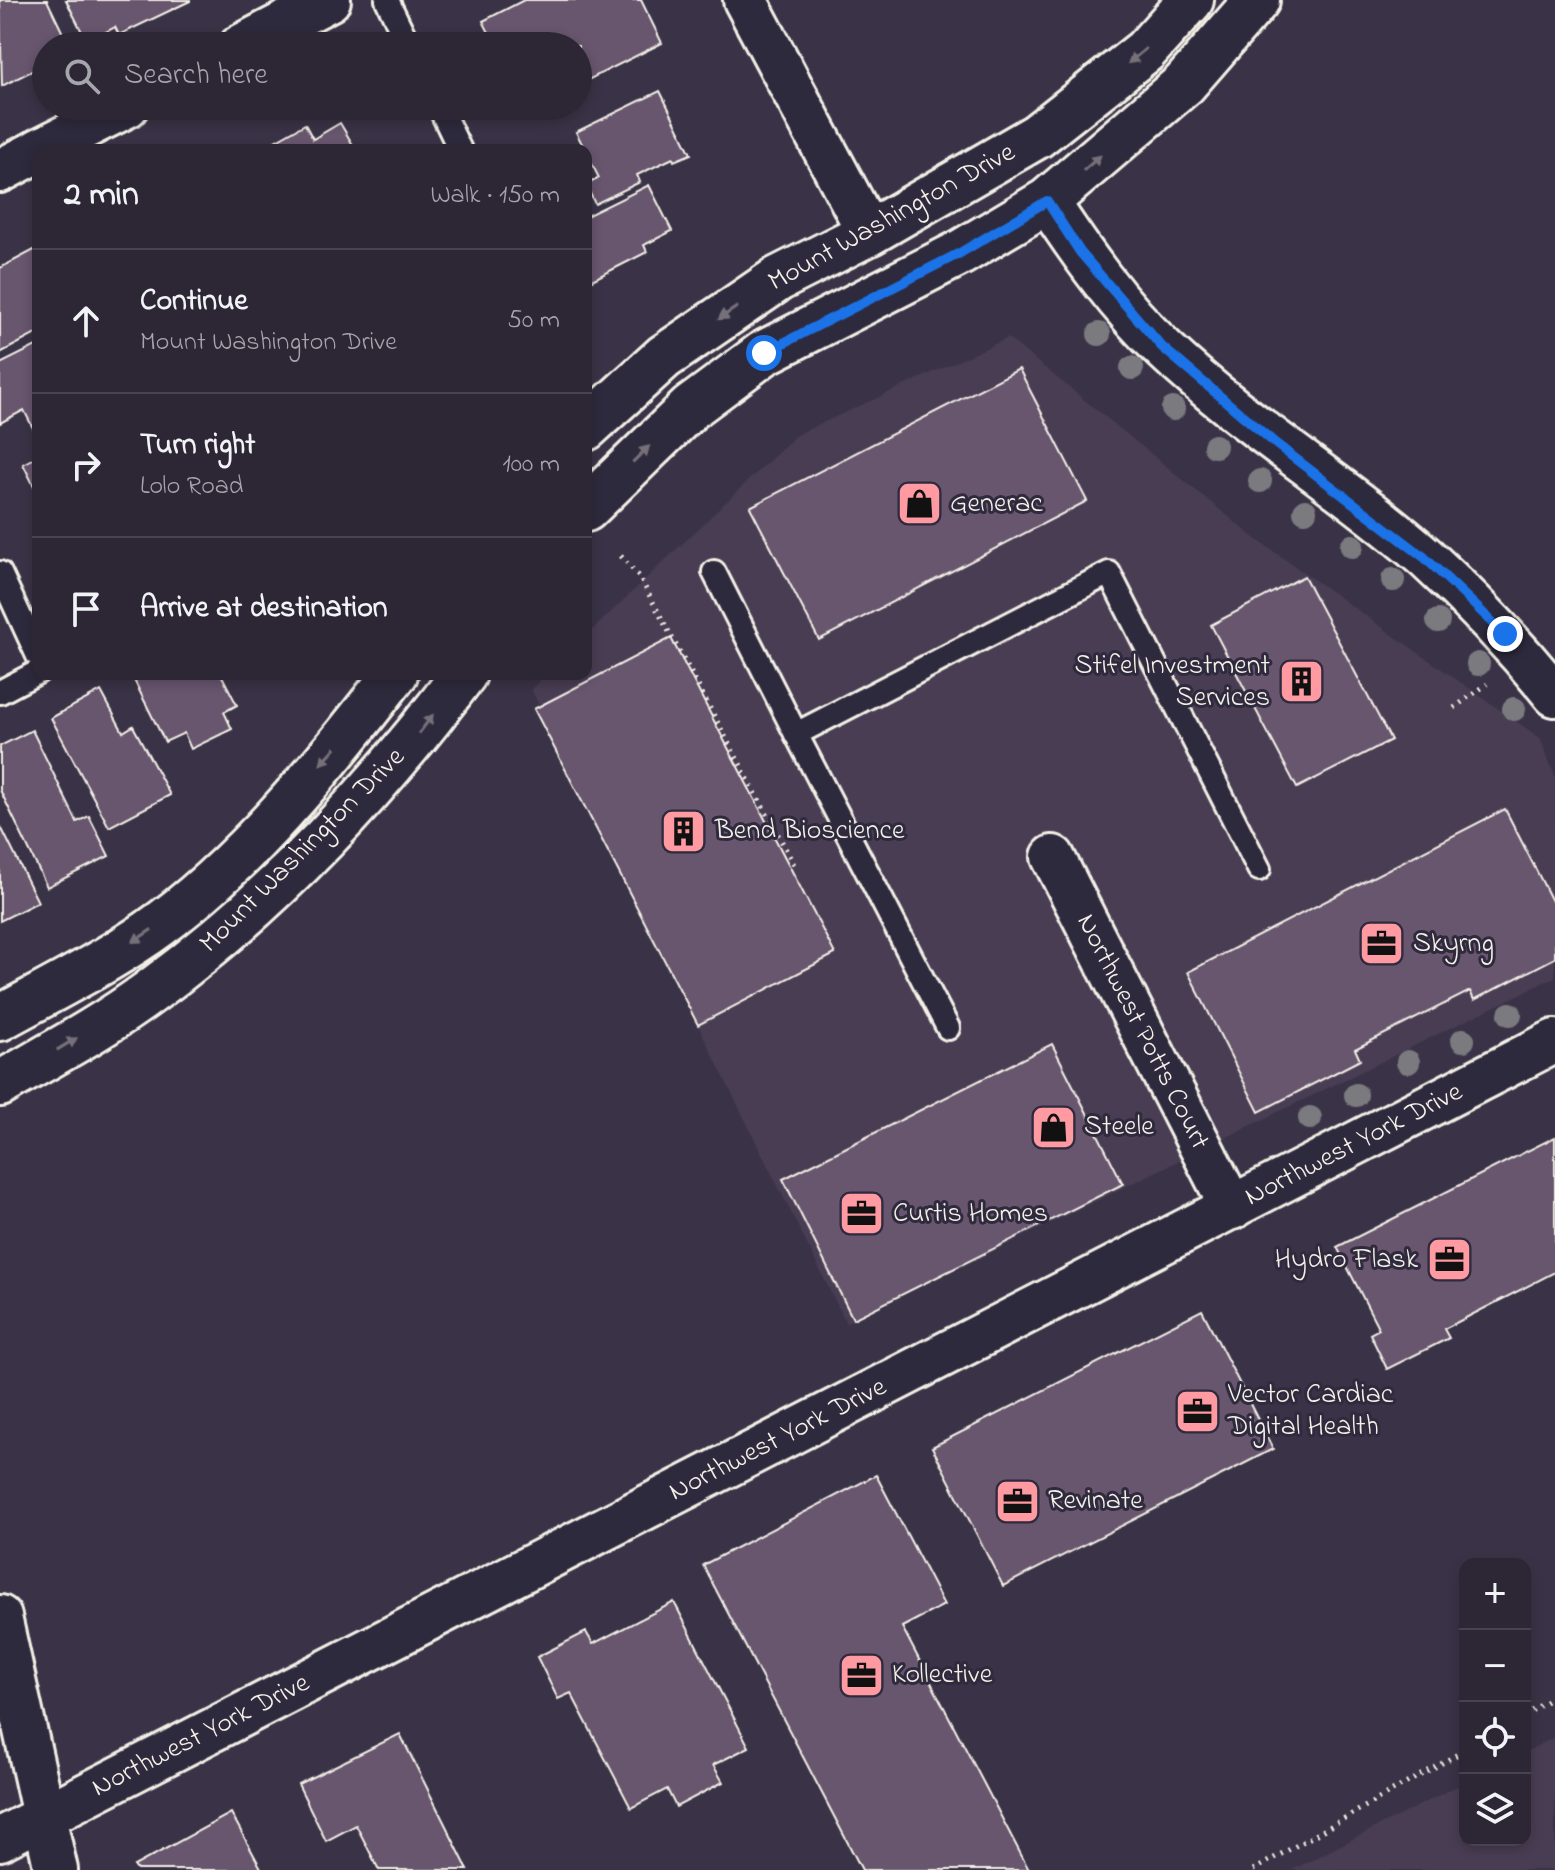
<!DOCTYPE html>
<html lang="en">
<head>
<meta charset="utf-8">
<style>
  body { margin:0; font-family:"Indie Flower",sans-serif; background:#342e3d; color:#f1f3f6 }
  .controls { position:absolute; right:24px; bottom:24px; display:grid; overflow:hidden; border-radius:16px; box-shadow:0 4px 12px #0003 }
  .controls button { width:72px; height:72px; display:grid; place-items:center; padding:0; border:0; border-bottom:2px solid #484350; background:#2c2635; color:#f1f3f6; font:40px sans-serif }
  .stop { position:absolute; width:24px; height:24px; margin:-18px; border:6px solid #1a73e8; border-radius:50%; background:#fff }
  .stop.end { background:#1a73e8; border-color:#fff; box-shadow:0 2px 8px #0008 }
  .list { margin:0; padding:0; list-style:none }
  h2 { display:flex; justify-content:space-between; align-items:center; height:104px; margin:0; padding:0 32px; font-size:34px }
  h2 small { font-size:26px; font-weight:400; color:#a6a5ad }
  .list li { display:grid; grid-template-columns:52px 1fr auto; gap:24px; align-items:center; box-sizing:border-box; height:144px; padding:0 32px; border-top:2px solid #484350 }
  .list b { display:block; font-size:30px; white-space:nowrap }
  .list p { margin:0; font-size:26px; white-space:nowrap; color:#a6a5ad }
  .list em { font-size:26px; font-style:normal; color:#a6a5ad }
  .icon { flex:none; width:44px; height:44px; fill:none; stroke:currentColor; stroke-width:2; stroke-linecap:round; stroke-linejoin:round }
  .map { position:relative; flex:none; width:1555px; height:1870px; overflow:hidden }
  .search { position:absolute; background:#2c2635; box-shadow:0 4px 12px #0003; left:32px; top:32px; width:560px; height:88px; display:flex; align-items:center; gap:20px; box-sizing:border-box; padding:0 28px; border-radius:44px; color:#a6a5ad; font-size:30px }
  .panel { position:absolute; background:#2c2635; box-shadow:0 4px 12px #0003; left:32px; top:144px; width:560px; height:536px; border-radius:16px }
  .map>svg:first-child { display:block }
</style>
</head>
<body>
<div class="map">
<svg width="1555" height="1870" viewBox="0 0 1555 1870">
  <rect width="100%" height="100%" fill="#3a3347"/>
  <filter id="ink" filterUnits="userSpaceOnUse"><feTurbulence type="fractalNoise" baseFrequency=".0125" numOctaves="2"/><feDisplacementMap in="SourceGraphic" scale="16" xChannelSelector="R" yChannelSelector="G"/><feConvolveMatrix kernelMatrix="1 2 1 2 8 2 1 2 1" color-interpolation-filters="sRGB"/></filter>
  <g filter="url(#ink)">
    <g fill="#483d53">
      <path d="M1008 338 1256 539 1540 738 1555 776V977L846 1323 531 689 547 674H586V636L796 435Z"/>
      <path d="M1555 1737V1870H1292L1465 1782V1840H1525V1752Z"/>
    </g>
    <g fill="#68556e" stroke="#f4f1e8" stroke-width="2">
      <path d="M0 0H47L69 46H46V64L2 86Z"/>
      <path d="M66 0H190V1L119 35 115 27 87 42Z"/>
      <path d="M524 0H641L662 43 578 85V46H486L494 42 483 21Z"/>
      <path d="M660 91 691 154 674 161 673 158 637 175 640 182 595 204 586 185 599 178 576 132Z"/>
      <path d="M340 123 356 150H259L305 124 313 139Z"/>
      <path d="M649 185 672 231 644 245 647 252 586 283V216Z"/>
      <path d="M38 248V333L0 353V268Z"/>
      <path d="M38 345V430L35 432 24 410 0 423V364Z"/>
      <path d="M1019 369 1087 501 819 640 750 507Z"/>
      <path d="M38 456V494L23 464Z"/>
      <path d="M1304 576 1391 740 1297 788 1211 625Z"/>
      <path d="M671 638 835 954 698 1025 534 709Z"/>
      <path d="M135 674H221L237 705 224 712 232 729 191 749 184 733 165 742 132 676Z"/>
      <path d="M101 691 123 732 133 726 170 795 109 827 51 718Z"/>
      <path d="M32 730 77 822 89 816 109 856 47 887 0 790V746Z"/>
      <path d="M1505 809 1555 907V958L1474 1000 1470 991 1355 1049 1360 1060 1259 1112 1188 972Z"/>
      <path d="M0 825 38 902 0 921Z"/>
      <path d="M1052 1044 1123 1184 853 1319 783 1179Z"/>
      <path d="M1555 1137V1272L1444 1329 1449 1338 1387 1369 1370 1334 1379 1329 1337 1247Z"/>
      <path d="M1202 1310 1273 1449 1003 1586 932 1447Z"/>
      <path d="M876 1475 944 1605 902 1627 1029 1870H862L703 1565Z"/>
      <path d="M674 1602 749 1747 713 1765 723 1782 676 1807 667 1789 631 1808 571 1693 558 1699 537 1657 586 1632 593 1644Z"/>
      <path d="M400 1734 468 1870H379L356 1825 326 1841 298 1784Z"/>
      <path d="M231 1813 262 1870H137L134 1866Z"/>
    </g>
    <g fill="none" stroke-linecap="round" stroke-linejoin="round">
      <defs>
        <g id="lane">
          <path d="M387 0 409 46"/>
          <path d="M439 106 460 150"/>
          <path d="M714 572 796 734"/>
          <path d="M0 573 38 656"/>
          <path d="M0 692 38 672"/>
          <path d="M948 1028 796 734 1109 573 1259 869"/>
        </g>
        <g id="street">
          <path d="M745 0 869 233"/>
          <path d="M241 46 329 0"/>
          <path d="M39 150 127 106"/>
          <path d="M0 171 38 151"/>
          <path d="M1047 201C1081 253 1119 307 1164 349 1246 427 1343 485 1426 558 1473 601 1515 646 1555 695"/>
          <path d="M1053 857 1232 1208"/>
          <path d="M0 1617 56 1870"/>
          <path d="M0 1839 1555 1041"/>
        </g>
        <g id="secondary">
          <path d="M586 428 664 357 778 279 869 233 1037 136 1145 51 1191 0"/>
          <path d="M586 509 690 408 764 353 960 253 1047 201 1184 84 1257 0"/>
          <path d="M0 1018C49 991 101 965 148 933 240 869 327 763 395 674"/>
          <path d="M0 1084C50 1055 103 1027 150 992 270 904 375 793 464 674"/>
        </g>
      </defs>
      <use href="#lane" stroke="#f4f1e8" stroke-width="28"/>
      <use href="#street" stroke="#f4f1e8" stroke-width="48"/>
      <use href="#secondary" stroke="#f4f1e8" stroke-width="50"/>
      <g stroke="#f4f1e8" stroke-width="5" stroke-dasharray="2 6" stroke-linecap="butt">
        <path d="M621 556 640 578 796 868"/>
        <path d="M1454 708 1487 684"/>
        <path d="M1525 1715 1555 1696"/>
        <path d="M1253 1870 1465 1750"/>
      </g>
      <use href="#lane" stroke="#2f2a3d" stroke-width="22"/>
      <use href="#street" stroke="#2f2a3d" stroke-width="42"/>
      <use href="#secondary" stroke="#2f2a3d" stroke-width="44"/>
    </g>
    <g fill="#7a7a7f">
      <circle cx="1099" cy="334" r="12"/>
      <circle cx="1132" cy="368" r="12"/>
      <circle cx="1173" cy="409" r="12"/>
      <circle cx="1215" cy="446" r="12"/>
      <circle cx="1260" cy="481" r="12"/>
      <circle cx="1305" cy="511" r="12"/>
      <circle cx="1352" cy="546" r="12"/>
      <circle cx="1393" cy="580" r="12"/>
      <circle cx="1438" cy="621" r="12"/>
      <circle cx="1478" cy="664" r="12"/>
      <circle cx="1514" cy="709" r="12"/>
      <circle cx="1510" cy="1014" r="12"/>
      <circle cx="1463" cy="1040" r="12"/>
      <circle cx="1408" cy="1062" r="12"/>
      <circle cx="1356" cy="1095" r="12"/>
      <circle cx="1310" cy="1118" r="12"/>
    </g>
    <defs><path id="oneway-solid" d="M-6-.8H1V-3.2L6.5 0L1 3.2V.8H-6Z" transform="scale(2)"/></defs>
    <g fill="#747079">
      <use href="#oneway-solid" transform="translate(1137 56) rotate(140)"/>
      <use href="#oneway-solid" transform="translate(1092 163) rotate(-41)"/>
      <use href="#oneway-solid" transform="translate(728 313) rotate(146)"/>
      <use href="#oneway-solid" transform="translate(641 454) rotate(-44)"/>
      <use href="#oneway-solid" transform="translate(426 724) rotate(-53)"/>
      <use href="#oneway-solid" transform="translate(328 756) rotate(132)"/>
      <use href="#oneway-solid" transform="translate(142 936) rotate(147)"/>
      <use href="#oneway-solid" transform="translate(67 1044) rotate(-31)"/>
    </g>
  </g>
  <g fill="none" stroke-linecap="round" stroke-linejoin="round" filter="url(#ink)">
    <path stroke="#1a73e8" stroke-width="10" d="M764 353 960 253 1047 201 1080 252 1162 347 1276 444 1424 557 1505 634"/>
  </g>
  <defs>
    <symbol id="shop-square" viewBox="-11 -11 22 22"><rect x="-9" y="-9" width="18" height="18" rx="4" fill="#ff9aa2" stroke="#2f2a3d"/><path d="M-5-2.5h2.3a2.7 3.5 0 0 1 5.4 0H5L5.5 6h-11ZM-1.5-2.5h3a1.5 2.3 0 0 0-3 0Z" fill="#111"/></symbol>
    <symbol id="building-square" viewBox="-11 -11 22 22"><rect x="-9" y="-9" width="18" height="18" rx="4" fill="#ff9aa2" stroke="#2f2a3d"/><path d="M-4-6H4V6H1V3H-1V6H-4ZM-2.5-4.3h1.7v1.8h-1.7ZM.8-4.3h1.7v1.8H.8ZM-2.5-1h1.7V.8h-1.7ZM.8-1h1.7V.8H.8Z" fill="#111"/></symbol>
    <symbol id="office-square" viewBox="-11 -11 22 22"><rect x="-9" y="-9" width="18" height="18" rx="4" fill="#ff9aa2" stroke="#2f2a3d"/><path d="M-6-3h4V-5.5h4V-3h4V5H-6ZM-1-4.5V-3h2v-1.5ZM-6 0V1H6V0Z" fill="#111"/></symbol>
  </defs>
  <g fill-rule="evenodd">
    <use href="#shop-square" x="894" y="478" width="51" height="51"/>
    <use href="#building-square" x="1276" y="656" width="51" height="51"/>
    <use href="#building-square" x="658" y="806" width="51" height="51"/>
    <use href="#office-square" x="1356" y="918" width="51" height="51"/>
    <use href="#shop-square" x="1028" y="1102" width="51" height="51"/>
    <use href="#office-square" x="836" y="1188" width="51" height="51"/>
    <use href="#office-square" x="1424" y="1234" width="51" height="51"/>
    <use href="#office-square" x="1172" y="1386" width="51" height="51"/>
    <use href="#office-square" x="992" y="1476" width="51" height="51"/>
    <use href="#office-square" x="836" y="1650" width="51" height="51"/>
  </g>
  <g text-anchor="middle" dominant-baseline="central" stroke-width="6" stroke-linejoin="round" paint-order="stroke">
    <g font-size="28" fill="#f4f1e8" stroke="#2f2a3d">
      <text transform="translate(892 218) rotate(-29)">Mount Washington Drive</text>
      <text transform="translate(303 851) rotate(-45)">Mount Washington Drive</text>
      <text transform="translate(1142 1032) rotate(63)">Northwest Potts Court</text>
      <text transform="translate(1354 1145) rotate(-27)">Northwest York Drive</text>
      <text transform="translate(778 1440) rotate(-27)">Northwest York Drive</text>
      <text transform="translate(201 1736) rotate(-27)">Northwest York Drive</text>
    </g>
    <g font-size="28" fill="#f4f1e8" stroke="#2f2a3d" text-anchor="start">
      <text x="950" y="504">Generac</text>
      <text x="1270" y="666" text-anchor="end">Stifel Investment<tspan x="1270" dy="32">Services</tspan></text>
      <text x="715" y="831">Bend Bioscience</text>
      <text x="1413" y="944">Skyrng</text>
      <text x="1084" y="1127">Steele</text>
      <text x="893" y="1214">Curtis Homes</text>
      <text x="1418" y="1260" text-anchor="end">Hydro Flask</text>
      <text x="1228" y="1395">Vector Cardiac<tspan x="1228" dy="32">Digital Health</tspan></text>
      <text x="1048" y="1501">Revinate</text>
      <text x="892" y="1675">Kollective</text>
    </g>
  </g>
</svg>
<div class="controls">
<button>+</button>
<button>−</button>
<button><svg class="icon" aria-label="locate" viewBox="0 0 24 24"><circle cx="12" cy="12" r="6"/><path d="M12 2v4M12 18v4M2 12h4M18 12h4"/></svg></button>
<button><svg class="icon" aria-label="layers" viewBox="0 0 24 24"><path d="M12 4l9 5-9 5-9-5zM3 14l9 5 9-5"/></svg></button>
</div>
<div class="stop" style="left:764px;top:353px"></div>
<div class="stop end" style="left:1505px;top:634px"></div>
<div class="search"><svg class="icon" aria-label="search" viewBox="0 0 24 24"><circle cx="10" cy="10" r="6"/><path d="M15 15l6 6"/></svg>Search here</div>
<section class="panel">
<h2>2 min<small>Walk · 150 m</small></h2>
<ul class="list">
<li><svg class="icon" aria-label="ahead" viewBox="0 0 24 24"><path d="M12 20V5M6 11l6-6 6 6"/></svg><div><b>Continue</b><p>Mount Washington Drive</p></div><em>50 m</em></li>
<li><svg class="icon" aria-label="right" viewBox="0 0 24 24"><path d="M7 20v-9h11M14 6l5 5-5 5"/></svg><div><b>Turn right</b><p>Lolo Road</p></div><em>100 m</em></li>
<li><svg class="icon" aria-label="arrive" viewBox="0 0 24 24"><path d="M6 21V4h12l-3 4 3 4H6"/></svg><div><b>Arrive at destination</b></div></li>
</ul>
</section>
</div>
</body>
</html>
